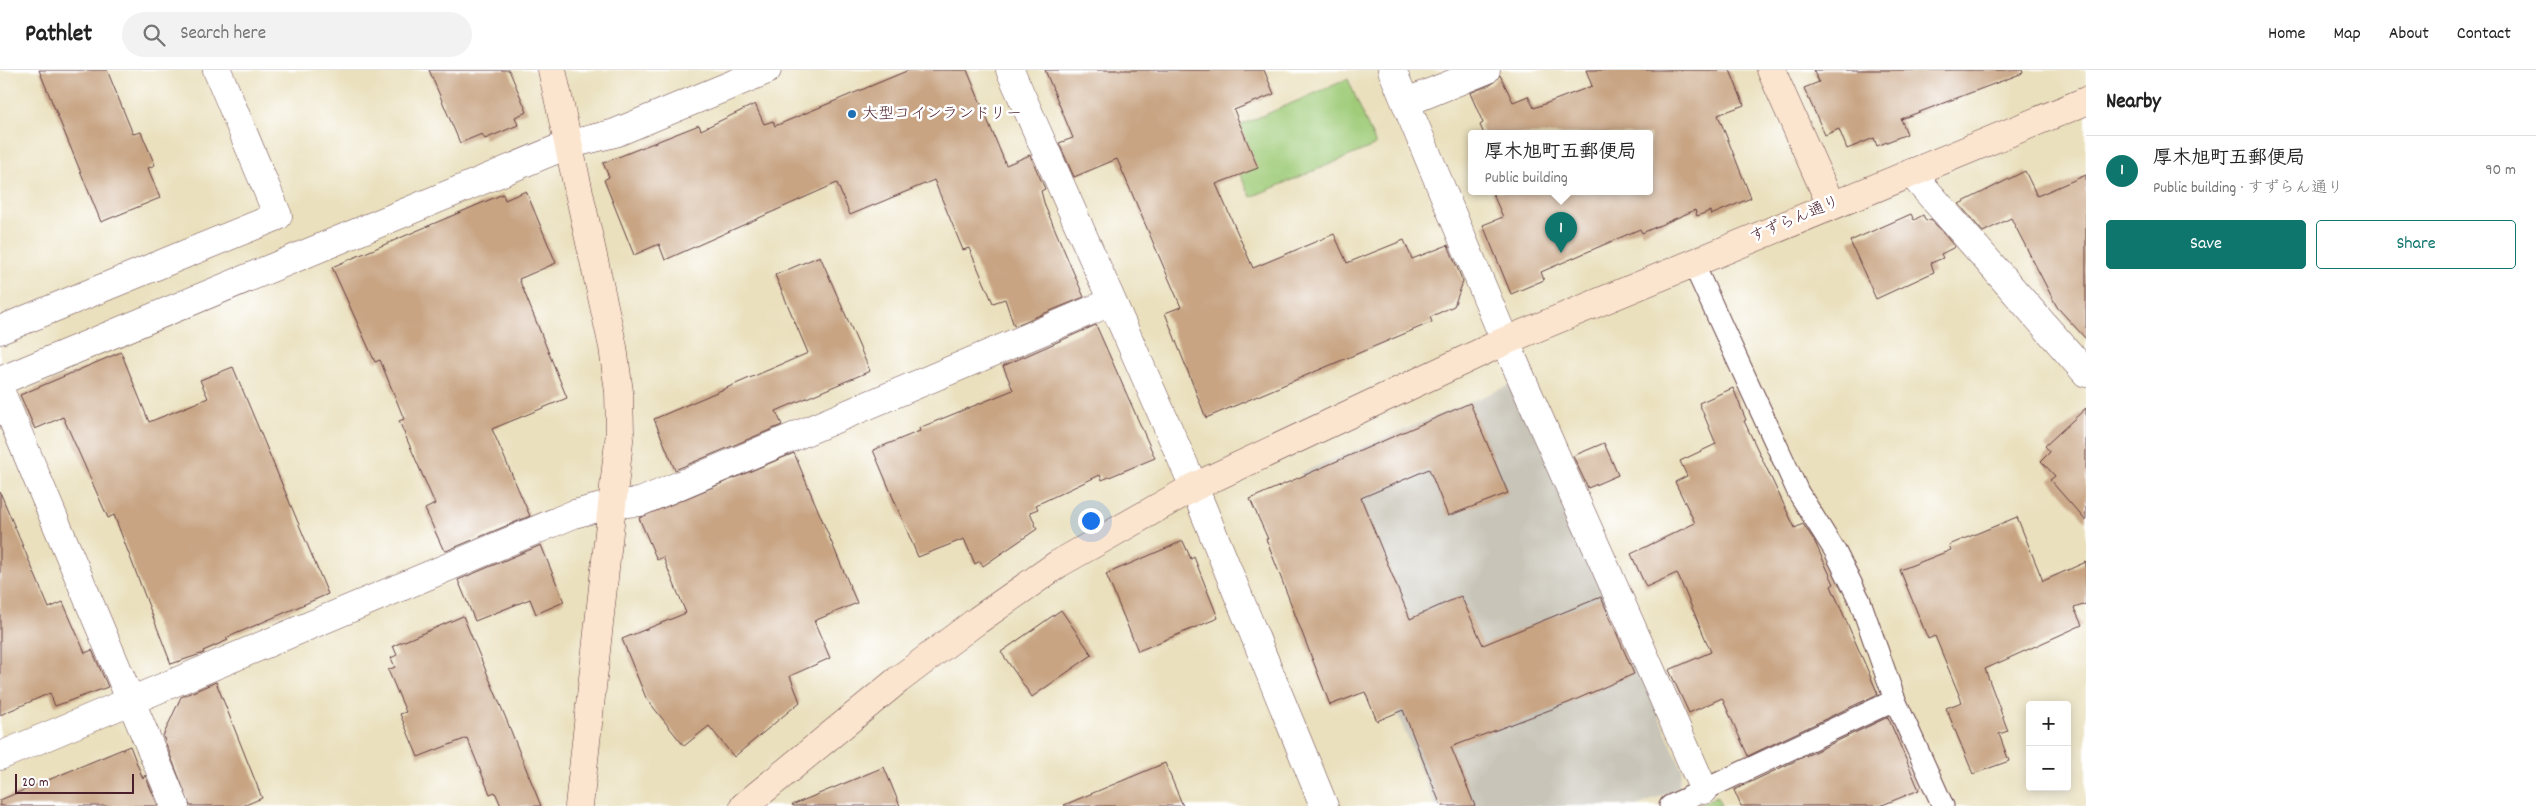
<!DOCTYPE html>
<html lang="en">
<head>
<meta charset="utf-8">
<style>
  body { margin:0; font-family:Dekko,"Klee One",sans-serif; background:#f2f2f2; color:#222 }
  .controls { position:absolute; right:15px; bottom:15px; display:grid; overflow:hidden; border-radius:5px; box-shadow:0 2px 12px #0003 }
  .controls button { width:45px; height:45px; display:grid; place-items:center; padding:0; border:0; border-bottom:1px solid #e0e0e0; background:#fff; color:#222; font:25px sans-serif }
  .scale { position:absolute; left:15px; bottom:12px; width:119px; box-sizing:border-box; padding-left:5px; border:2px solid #4a1f2b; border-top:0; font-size:14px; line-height:18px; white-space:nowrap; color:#4a1f2b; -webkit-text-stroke:4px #fff; paint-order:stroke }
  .you { position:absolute; left:1090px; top:450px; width:18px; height:18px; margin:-12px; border:4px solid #fff; border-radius:50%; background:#1a73e8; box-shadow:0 0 0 8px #1a73e833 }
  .badge { display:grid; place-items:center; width:32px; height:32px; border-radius:50%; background:#0f766e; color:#fff; font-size:16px; font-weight:700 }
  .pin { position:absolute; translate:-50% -41px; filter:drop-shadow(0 1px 2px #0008) }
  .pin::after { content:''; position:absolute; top:26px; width:18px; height:15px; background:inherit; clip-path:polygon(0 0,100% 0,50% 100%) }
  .popup { position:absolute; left:1468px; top:60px; width:185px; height:65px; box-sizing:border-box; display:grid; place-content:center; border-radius:5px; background:#fff; filter:drop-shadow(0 1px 4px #0005); font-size:16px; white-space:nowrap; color:#767676 }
  .popup b { font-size:19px; color:#222 }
  .popup::after { content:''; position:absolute; left:50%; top:100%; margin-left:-10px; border:10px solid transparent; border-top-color:#fff }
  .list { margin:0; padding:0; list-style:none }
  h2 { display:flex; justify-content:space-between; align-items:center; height:65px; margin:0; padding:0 20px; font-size:21px }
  h2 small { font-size:16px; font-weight:400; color:#767676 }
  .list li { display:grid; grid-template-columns:32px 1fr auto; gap:15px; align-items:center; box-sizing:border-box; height:70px; padding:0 20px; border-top:1px solid #e0e0e0 }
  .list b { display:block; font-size:19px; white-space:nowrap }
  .list p { margin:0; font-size:16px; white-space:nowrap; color:#767676 }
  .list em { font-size:16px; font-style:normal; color:#767676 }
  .actions { display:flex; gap:10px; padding:15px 20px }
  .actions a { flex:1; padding:11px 0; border:1px solid #0f766e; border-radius:5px; text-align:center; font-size:18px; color:#0f766e }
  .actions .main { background:#0f766e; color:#fff }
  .icon { flex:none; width:28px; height:28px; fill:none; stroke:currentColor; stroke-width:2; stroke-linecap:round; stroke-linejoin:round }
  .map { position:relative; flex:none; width:2086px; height:736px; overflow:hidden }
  header { display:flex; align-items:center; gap:30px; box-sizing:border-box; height:70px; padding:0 25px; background:#fff; border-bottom:1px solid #e0e0e0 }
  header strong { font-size:24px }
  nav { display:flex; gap:28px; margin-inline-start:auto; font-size:18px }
  .search { width:350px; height:45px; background:#f2f2f2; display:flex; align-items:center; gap:12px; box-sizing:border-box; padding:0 18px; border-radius:28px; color:#767676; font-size:19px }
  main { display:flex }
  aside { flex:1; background:#fff }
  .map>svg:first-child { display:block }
</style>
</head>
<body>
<header>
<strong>Pathlet</strong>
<div class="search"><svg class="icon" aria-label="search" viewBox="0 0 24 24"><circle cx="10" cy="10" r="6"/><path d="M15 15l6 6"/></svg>Search here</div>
<nav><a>Home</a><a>Map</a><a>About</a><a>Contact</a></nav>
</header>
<main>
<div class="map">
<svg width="2086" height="736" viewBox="0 0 2086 736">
  <rect width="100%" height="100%" fill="#fff"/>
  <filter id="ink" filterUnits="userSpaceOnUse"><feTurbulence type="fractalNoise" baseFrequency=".02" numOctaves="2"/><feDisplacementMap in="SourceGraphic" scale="10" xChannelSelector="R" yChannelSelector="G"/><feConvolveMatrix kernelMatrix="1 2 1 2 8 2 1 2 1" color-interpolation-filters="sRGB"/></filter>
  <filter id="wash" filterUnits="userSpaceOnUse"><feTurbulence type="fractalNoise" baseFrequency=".0096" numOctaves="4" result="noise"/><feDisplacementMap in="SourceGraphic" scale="20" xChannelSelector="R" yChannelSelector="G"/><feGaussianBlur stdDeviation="1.12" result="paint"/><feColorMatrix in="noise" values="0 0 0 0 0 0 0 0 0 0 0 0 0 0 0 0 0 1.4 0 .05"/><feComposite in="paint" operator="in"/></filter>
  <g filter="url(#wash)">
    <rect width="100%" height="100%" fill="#eae0bd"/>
    <path fill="#c8c4b8" d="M1515 313 1682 700 1678 719 1637 736H1435L1300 403Z"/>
    <g fill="#a0cc7a" stroke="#757652">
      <path d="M1348 9 1376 75 1251 127 1234 93 1199 73Z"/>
      <path d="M1717 726 1721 736H1696Z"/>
    </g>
    <g id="blocks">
      <g fill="#c8a483">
        <path d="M39 0H107L133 64 141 62 155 95 148 98 160 128 101 152Z"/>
        <path d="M429 0H509L527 42 515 47 518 55 485 69 482 64 460 73Z"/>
        <path d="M909 0H967L1006 95 1030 85 1045 119 1041 121 1045 136 1084 227 1014 256 1005 229 993 233 969 178 963 180 934 110 850 145 837 113 665 190 659 174 634 185 604 110 609 107 603 93 699 55 701 60 755 34 764 54 773 51 775 56Z"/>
        <path d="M1045 0H1264L1274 24 1234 40 1258 98 1216 114 1253 198 1334 164 1347 193 1404 170 1412 189 1448 175 1463 212 1454 236 1430 247 1432 252 1206 348 1165 243 1181 237 1117 89 1074 107 1059 73 1073 68Z"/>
        <path d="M1586 0H1730L1744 35 1718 45 1751 128 1711 145 1710 141 1697 146 1695 140 1642 163 1640 159 1541 202 1544 210 1511 224 1483 155 1503 147 1492 122H1650V64H1484L1480 55 1483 53 1470 23 1492 14 1500 5 1513 32 1528 26 1534 38 1592 16Z"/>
        <path d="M1813 0H2022L2023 3 1901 49 1907 64 1877 76 1874 68 1847 79 1839 59 1825 65 1804 18 1819 12Z"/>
        <path d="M2025 101 2037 126 2086 105V269L2057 237 2011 148 1983 162 1959 134Z"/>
        <path d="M526 121 556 193 519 209 567 328 492 359 530 446 446 481 443 479 425 439 435 434 399 351 404 349 380 290 375 292 332 197 503 124 505 130Z"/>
        <path d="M1911 144 1914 150 1923 145 1926 151 1931 149 1955 177 1941 184 1943 188 1931 193 1934 202 1876 229 1850 171Z"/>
        <path d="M820 186 870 301 776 341 782 355 675 400 654 349 808 283 775 205Z"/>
        <path d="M1096 255 1155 388 1102 410 1100 405 1036 435 1038 439 1030 442 1037 459 983 496 980 491 975 494 964 469 918 487 873 380 920 361 919 358 1013 320 1003 296Z"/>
        <path d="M121 282 149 352 208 328 200 310 233 297 328 524 226 568 228 570 203 581 204 583 171 594 114 445 108 448 63 347 35 359 20 325Z"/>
        <path d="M1733 318 1746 350 1744 351 1795 458 1803 454 1814 470 1834 514 1831 516 1878 624 1748 686 1722 628 1689 643 1669 600 1711 582 1677 503 1646 517 1631 484 1695 453 1675 412 1687 406 1680 391 1716 374 1699 333Z"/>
        <path d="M1470 333 1508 423 1448 446 1429 399 1361 428 1410 549 1461 526 1483 575 1601 527 1634 604 1568 633 1451 677 1475 736H1441L1403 640 1377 651 1365 622 1330 635 1266 469H1268L1250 429Z"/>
        <path d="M2086 338V451L2050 410 2055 406 2041 391 2050 382 2045 376Z"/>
        <path d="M1604 373 1618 405 1588 418 1573 386Z"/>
        <path d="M794 383 857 533 814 551 830 588 790 606 800 632 734 687 709 656 684 676 646 628 622 569 686 543 663 487 657 490 639 448Z"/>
        <path d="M0 422 49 538 63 532 85 583 92 580 108 617 55 636 50 623 0 645Z"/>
        <path d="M2017 447 2043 511 2086 492V534L2074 538 2082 555 1985 599 2008 661 1999 664 2009 691 1973 704 1946 638 1962 632 1935 566 1928 569 1900 500 1951 480 1949 475Z"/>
        <path d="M1183 471 1191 489 1194 487 1218 548 1138 581 1106 504Z"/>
        <path d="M541 475 564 532 536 544 530 529 475 551 458 510Z"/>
        <path d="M1061 540 1092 585 1032 627 1001 582Z"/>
        <path d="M463 546 507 651 541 736H501L495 722 490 724 467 668 418 687 400 644 406 642 388 600 395 597 391 588 397 585 393 576Z"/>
        <path d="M216 612 262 728 243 736H190L163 666 181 627Z"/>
        <path d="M1888 647 1919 720 1880 736H1741L1734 720Z"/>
        <path d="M130 676 143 709 145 705 158 736H0V730Z"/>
        <path d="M1165 693 1183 736H1065L1064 735Z"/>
        <path d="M884 697 900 736H793L792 735Z"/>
      </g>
    </g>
  </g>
  <g filter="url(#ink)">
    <use href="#blocks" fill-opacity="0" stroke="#623c41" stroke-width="1"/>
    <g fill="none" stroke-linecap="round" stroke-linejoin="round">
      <defs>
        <g id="lane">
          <path d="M1693 193 1798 422 1835 481 1860 531 1895 630 1943 736"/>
          <path d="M1670 736 1895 630"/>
        </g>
        <g id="street">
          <path d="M1010 0 1194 417 1324 736"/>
          <path d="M1392 0 1505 271 1704 720"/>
          <path d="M1407 32 1486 0"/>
          <path d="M1911 103 2086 303"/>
          <path d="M0 260 278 146 217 0"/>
          <path d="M0 311 567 75 615 63 767 0"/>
          <path d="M0 320 175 736"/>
          <path d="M0 686 574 444 613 434 640 432 1111 232"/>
        </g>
        <g id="secondary">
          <path d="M552 0 613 277 619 322 620 362 579 736"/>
          <path d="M1771 0 1831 135"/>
          <path d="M744 736 898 610 978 550 1058 494 1194 417 1505 271 2086 31"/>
        </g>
      </defs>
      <use href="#lane" stroke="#623c41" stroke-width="23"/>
      <use href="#street" stroke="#623c41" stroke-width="29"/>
      <use href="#secondary" stroke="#623c41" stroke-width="29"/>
      <use href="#lane" stroke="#fff" stroke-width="21"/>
      <use href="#street" stroke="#fff" stroke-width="28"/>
      <use href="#secondary" stroke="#fbe5cf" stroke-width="28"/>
    </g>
  </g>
  <circle fill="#1f6fb2" stroke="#fff" stroke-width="2" cx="852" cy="44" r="5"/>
  <g text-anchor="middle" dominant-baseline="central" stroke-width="5" stroke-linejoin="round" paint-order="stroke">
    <g font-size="16" fill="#4a1f2b" stroke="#fff" text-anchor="start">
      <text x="862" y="44">大型コインランドリー</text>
    </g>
    <g font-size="16" fill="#4a1f2b" stroke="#fff">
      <text transform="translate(1795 150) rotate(-23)">すずらん通り</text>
    </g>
  </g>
</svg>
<div class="controls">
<button>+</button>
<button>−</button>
</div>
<div class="scale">20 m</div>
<div class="you"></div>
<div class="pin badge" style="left:1561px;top:183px">1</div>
<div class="popup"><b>厚木旭町五郵便局</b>Public building</div>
</div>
<aside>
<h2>Nearby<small></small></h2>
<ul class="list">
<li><span class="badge">1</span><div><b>厚木旭町五郵便局</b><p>Public building · すずらん通り</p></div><em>90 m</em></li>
</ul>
<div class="actions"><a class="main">Save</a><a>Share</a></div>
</aside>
</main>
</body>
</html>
